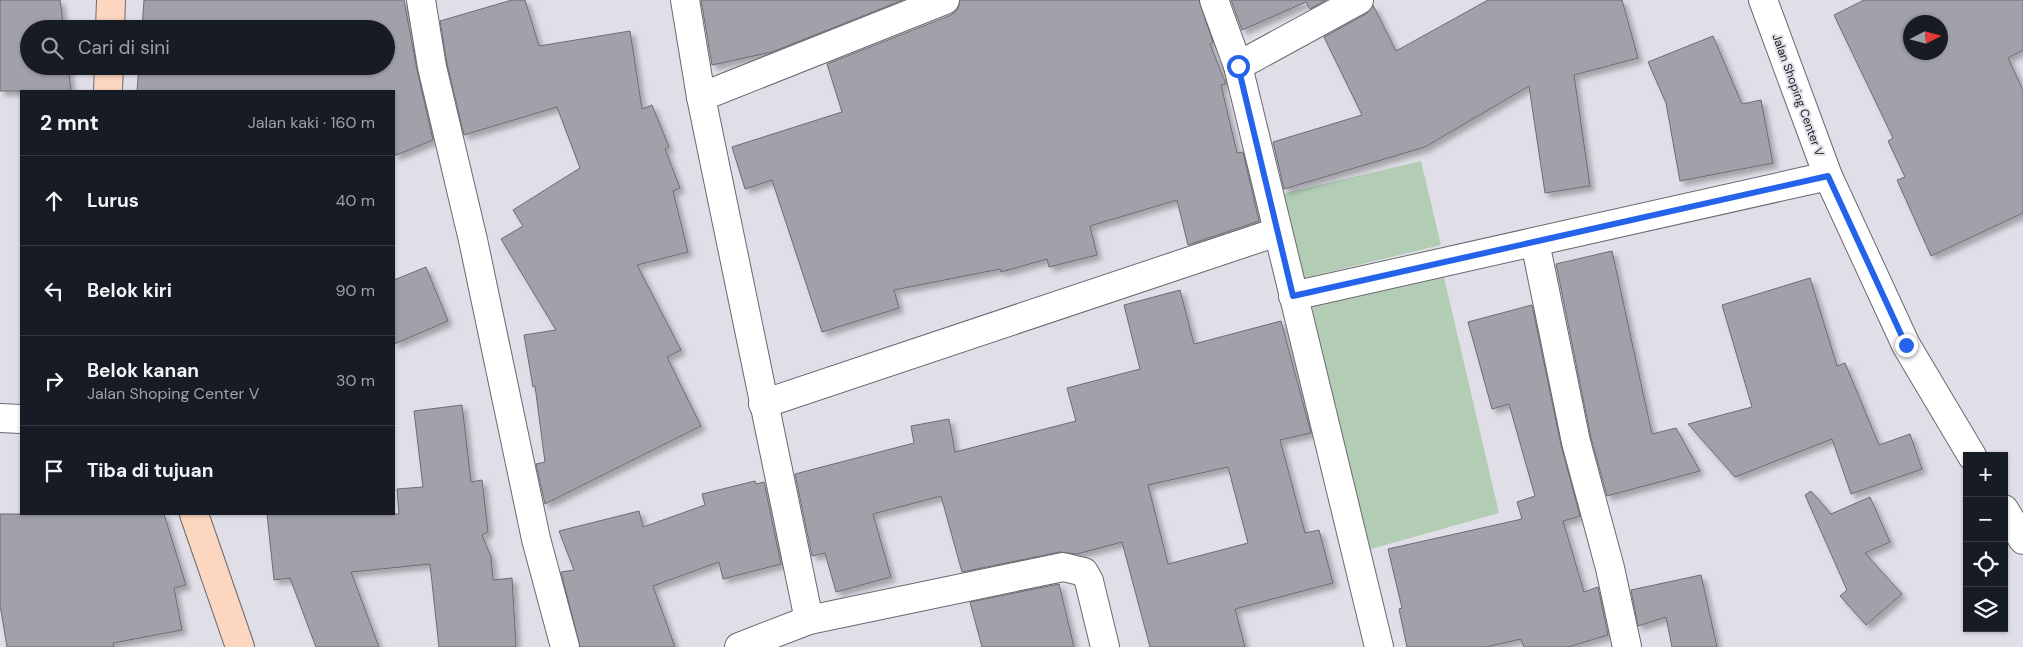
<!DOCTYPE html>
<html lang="id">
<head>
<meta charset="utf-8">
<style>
  body { margin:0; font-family:"DM Sans",sans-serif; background:#242831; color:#f1f3f6 }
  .controls { position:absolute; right:15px; bottom:15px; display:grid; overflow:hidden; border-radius:0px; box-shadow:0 1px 4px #0004 }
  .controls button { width:45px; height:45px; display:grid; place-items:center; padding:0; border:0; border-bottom:1px solid #363941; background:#171b24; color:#f1f3f6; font:25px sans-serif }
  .compass { position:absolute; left:1903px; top:15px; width:45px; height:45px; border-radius:50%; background:#171b24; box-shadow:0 1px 4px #0004; rotate:84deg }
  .stop { position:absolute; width:15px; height:15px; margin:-11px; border:4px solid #2563eb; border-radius:50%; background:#fff }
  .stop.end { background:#2563eb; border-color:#fff; box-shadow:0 1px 5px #0008 }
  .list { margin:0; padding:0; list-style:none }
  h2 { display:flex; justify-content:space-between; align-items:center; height:65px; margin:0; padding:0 20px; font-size:21px }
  h2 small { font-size:16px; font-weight:400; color:#9ea1a6 }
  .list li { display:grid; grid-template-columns:32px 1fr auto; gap:15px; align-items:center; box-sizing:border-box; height:90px; padding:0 20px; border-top:1px solid #363941 }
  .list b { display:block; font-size:19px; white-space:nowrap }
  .list p { margin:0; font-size:16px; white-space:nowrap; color:#9ea1a6 }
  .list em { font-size:16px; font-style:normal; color:#9ea1a6 }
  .icon { flex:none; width:28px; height:28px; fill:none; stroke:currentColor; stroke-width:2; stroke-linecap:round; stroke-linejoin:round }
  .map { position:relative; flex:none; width:2023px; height:647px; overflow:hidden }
  .search { position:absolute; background:#171b24; box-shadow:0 1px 4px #0004; left:20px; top:20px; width:375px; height:55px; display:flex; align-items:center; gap:12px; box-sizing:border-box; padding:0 18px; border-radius:28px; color:#9ea1a6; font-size:19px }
  .panel { position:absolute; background:#171b24; box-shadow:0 1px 4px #0004; left:20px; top:90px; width:375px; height:425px; border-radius:0px }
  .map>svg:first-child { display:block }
</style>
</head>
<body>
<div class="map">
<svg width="2023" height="647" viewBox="0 0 2023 647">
  <defs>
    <filter id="shadow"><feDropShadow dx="4.5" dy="4.5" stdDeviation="2.5" flood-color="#0004"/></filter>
  </defs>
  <rect width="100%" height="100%" fill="#e0dfe8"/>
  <g fill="#b3cdb5">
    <path d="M1421 161 1441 245 1300 279 1281 194Z"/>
    <path d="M1443 273 1499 513 1364 551 1340 446 1312 305Z"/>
  </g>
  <g fill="#a2a1aa" stroke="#6c6c73" fill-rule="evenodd" filter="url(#shadow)">
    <path d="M0 0H60L64 29H29V66H68L71 91H0Z"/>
    <path d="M144 0H404L417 70 433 140 394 156V91H137L139 66H386V29H142Z"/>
    <path d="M512 0H525L539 46 630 31 642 109 652 105 669 147 665 149 680 188 673 191 688 252 637 265 681 350 667 357 701 426 545 504 536 464 545 462 535 386 533 387 524 335 556 330 501 239 523 226 513 210 580 168 557 107 464 135 447 64 440 21Z"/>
    <path d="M701 0H903L772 52 712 65Z"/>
    <path d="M960 0H1199L1213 42 1210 44 1226 84 1221 85 1237 153 1243 152 1259 221 1188 245 1177 200 1090 226 1097 255 1049 267 1047 259 1001 272 1000 269 894 290 899 308 822 332 772 180 745 189 732 147 842 112 827 64 951 15 958 9Z"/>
    <path d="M1231 0H1326L1310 9 1306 2 1242 30Z"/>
    <path d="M1488 0H1622L1638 58 1574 75 1590 186 1545 193 1529 86 1425 147 1284 189 1273 142 1362 115 1324 37 1366 14 1373 5 1396 51Z"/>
    <path d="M1864 0H2023V50L2008 58 2023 90V213L1931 256 1897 180 1905 177 1888 141 1893 138 1834 15ZM1910 22H1940V52H1910Z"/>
    <path d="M1713 36 1742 104 1761 100 1773 163 1680 181 1666 103 1648 62Z"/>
    <path d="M1612 251 1652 434 1676 428 1700 471 1607 496 1591 438 1556 264Z"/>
    <path d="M426 267 448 321 394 344V280Z"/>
    <path d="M1810 278 1837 366 1845 363 1879 445 1910 434 1922 469 1851 494 1832 439 1735 477 1688 424 1752 407 1722 305Z"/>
    <path d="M1180 290 1194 344 1281 321 1311 433 1280 440 1305 533 1319 530 1333 583 1235 609 1245 647H1150L1122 542 1077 554 1060 552 962 572 941 496 873 514 891 577 836 592 825 553 812 556 795 474 914 443 911 426 949 419 955 452 1076 421 1067 388 1140 369 1124 305ZM1228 467 1248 543 1168 564 1148 485Z"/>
    <path d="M1532 305 1561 445 1580 516 1563 521 1584 592 1598 587 1608 635 1568 647H1524L1521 639 1486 647H1407L1399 609 1402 608 1388 549 1522 519 1517 502 1535 496 1509 404 1492 409 1468 322Z"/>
    <path d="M462 405 471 482 482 480 488 532 482 535 491 557 493 580 512 578 516 647H439L430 564 351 572 379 647H316L290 578 274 580 267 514H399L397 489 423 487 414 411Z"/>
    <path d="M755 481 756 484 764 482 781 564 723 579 719 562 653 586 675 647H580L561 572 574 570 559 531 639 511 643 527 705 505 702 494Z"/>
    <path d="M1811 491 1831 514 1870 497 1890 542 1865 553 1902 594 1866 625 1840 596 1847 590 1805 495Z"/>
    <path d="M0 514H164L186 585 174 588 182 630 113 643 114 647H7L0 605Z"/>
    <path d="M1701 575 1717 647H1672L1666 617 1638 626 1631 590Z"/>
    <path d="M1059 584 1074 647H982L970 602Z"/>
  </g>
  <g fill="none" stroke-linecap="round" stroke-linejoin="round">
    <defs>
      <g id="street">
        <path d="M421 0 432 67 473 240 536 539 565 647"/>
        <path d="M685 0 701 97 809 620"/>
        <path d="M1214 0 1238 66 1379 647"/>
        <path d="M1763 0 1828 176 1906 345 1972 456"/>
        <path d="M1238 66 1359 0"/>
        <path d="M701 97 945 0"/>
        <path d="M1535 242 1576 442 1610 568 1627 647"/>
        <path d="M1293 296 1828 176"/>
        <path d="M763 404 1277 232"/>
        <path d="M0 418 21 419"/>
        <path d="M2004 509 2023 540"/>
        <path d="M739 647 809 620 1063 567 1084 572 1089 581 1105 647"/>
      </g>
      <g id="secondary">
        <path d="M110 29 111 0"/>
        <path d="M108 91 109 66"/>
        <path d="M194 514 240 647"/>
      </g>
    </defs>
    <use href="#street" stroke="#696971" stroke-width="30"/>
    <use href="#secondary" stroke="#696971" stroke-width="30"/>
    <use href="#street" stroke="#fff" stroke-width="28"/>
    <use href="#secondary" stroke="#fcd6bf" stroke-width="28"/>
  </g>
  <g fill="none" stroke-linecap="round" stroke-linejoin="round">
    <path stroke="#2563eb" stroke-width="6" d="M1238 66 1293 296 1828 176 1906 345"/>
  </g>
  <g text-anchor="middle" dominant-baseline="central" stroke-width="4" stroke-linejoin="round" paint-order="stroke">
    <g font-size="12" fill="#232326" stroke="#e0dfe8">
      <text transform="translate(1798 95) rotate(70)">Jalan Shoping Center V</text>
    </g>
  </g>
</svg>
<div class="controls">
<button>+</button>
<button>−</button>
<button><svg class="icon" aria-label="locate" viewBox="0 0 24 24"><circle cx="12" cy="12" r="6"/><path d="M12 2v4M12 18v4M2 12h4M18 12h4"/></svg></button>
<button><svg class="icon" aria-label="layers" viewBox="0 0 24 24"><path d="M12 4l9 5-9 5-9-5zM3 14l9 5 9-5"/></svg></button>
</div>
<svg class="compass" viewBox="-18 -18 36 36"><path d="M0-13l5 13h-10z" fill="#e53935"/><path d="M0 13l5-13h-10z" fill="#9ea1a6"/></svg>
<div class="stop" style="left:1238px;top:66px"></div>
<div class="stop end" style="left:1906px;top:345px"></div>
<div class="search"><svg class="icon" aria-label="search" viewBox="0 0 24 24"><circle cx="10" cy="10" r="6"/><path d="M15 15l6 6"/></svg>Cari di sini</div>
<section class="panel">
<h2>2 mnt<small>Jalan kaki · 160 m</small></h2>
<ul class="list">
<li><svg class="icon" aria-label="ahead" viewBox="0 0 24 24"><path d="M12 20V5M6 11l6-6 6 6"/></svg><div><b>Lurus</b></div><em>40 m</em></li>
<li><svg class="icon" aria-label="left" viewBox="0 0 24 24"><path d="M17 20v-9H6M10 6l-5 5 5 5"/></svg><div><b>Belok kiri</b></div><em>90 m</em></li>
<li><svg class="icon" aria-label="right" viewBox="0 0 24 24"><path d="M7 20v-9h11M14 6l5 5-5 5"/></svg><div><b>Belok kanan</b><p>Jalan Shoping Center V</p></div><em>30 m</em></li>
<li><svg class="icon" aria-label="arrive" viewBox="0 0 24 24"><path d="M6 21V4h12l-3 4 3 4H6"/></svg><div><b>Tiba di tujuan</b></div></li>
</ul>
</section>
</div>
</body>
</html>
